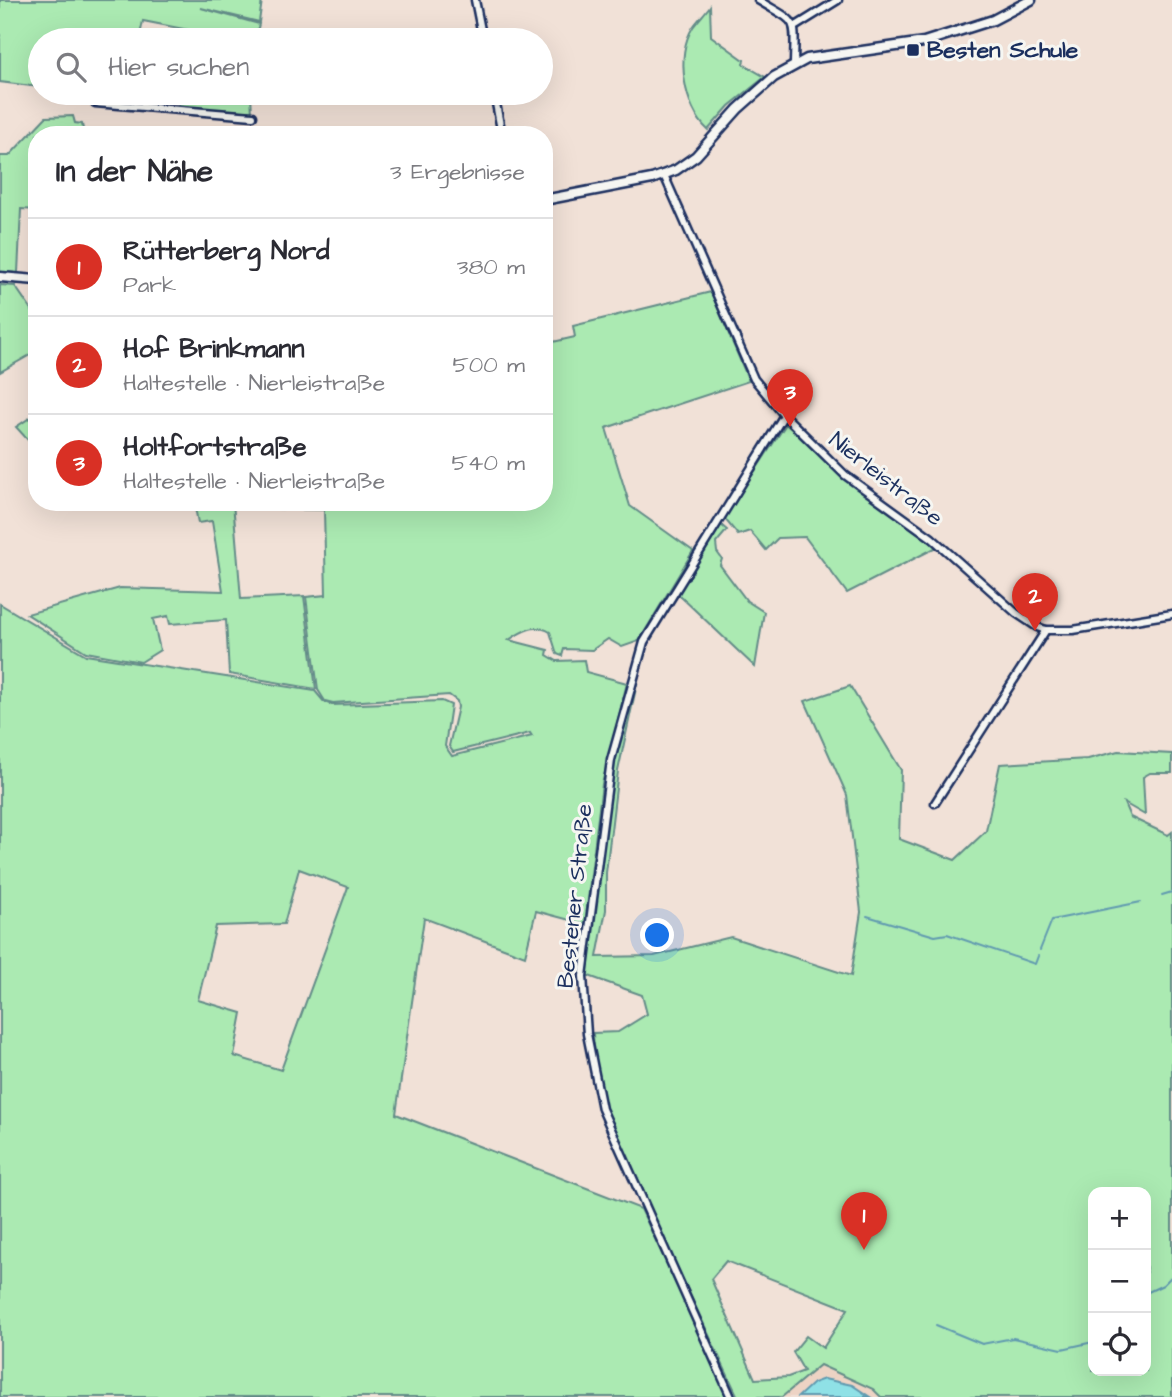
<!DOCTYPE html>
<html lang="de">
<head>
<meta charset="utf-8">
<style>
  body { margin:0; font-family:"Architects Daughter",sans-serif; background:#f7f7f7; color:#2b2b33 }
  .controls { position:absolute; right:21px; bottom:21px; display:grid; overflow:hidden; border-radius:14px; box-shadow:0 7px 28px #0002 }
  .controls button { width:63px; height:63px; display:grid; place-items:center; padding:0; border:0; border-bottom:2px solid #e1e1e2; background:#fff; color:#2b2b33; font:35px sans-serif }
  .you { position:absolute; left:658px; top:936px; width:24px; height:24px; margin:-18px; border:5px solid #fff; border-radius:50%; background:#1a73e8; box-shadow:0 0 0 10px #1a73e833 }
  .badge { display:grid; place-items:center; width:46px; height:46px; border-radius:50%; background:#d93025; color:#fff; font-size:23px; font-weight:700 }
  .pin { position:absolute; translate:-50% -58px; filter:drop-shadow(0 2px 4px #0008) }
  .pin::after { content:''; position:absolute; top:37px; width:24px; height:21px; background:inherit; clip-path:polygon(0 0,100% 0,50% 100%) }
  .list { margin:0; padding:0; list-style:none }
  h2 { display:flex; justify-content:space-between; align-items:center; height:91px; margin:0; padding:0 28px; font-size:30px }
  h2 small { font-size:23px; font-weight:400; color:#7c7c81 }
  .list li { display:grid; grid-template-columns:46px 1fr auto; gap:21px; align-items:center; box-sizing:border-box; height:98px; padding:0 28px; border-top:2px solid #e1e1e2 }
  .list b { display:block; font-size:26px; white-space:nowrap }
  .list p { margin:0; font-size:23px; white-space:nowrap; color:#7c7c81 }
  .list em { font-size:23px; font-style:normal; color:#7c7c81 }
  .icon { flex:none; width:38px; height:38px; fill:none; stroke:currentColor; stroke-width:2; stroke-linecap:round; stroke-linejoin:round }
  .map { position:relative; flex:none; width:1172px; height:1397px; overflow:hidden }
  .search { position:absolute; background:#fff; box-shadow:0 7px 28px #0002; left:28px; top:28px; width:525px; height:77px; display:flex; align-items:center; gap:18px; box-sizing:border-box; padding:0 24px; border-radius:38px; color:#7c7c81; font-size:26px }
  .panel { position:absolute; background:#fff; box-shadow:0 7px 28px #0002; left:28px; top:126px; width:525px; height:385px; border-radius:28px }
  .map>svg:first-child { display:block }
</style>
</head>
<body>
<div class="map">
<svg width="1172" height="1397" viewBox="0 0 1172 1397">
  <rect width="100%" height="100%" fill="#f1e1d7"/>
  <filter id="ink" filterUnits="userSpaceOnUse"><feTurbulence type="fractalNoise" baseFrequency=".0143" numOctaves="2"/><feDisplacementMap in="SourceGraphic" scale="14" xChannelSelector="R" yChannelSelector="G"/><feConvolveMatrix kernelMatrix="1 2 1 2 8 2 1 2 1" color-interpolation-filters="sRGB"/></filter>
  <g filter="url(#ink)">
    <path fill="#edd3c4" d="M820 1365 869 1385 881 1397H782Z"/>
    <g fill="#abeab2" stroke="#638c88" stroke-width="2" fill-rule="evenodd">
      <path d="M0 0H262L259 22 201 8 259 24 255 40H203L204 33 143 21 139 40H40V87L0 82Z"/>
      <path d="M710 6 711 36 744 60 743 64 765 77 729 106 708 130C684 108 675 56 693 27 698 20 705 13 710 6Z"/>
      <path d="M178 93H251L252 115 179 111Z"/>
      <path d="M73 116 75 123 82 124 84 135H37V210L21 209 18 273 0 272V156H9L46 117Z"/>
      <path d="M0 285 15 286 37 318V351L0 372Z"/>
      <path d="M711 292 749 381 606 428 630 506 693 551 639 641 622 647 608 639 592 650 564 649 562 656 557 654 550 632C535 623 522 631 509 640L548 650 547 655 557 661 584 660 586 672 627 683 602 784 585 924 536 911 525 956 424 918 396 1114 641 1209 729 1397H0V604L86 655 315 691 324 702 332 705 442 701 451 705 445 746 452 756 532 736 530 733 453 752 449 746 458 707 457 701 449 695 333 703 325 701 318 690 306 597 326 595 324 510 277 509V502H544V344L575 337 573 326ZM299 869 348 887 281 1070 234 1056 242 1013 198 1000 216 926 284 924Z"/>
      <path d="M37 413V450L16 427Z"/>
      <path d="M786 424 842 477 937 547 847 593 805 537 778 538 766 550 750 531 738 535 724 518Z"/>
      <path d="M194 502H233L241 599 304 596 316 689 229 674 226 620 170 624 168 616 153 619 160 650 141 662 86 652 27 614 120 588 223 591 212 521 198 523Z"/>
      <path d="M721 525 727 530 716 543 717 552 722 559 720 565 747 601 764 612 755 667 678 594Z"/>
      <path d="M646 642 618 771 606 873V910L597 957 654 956 731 937 851 976 861 912 847 795 805 701 850 686 901 770 899 839 955 860 986 831 1000 764 1088 759 1118 751 1172 754V773H1150L1143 777 1145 815 1124 803 1130 817 1168 835 1172 832V1397H881L873 1389 820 1365 782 1397H738L610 1124 595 1071 593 1033 618 1032 647 1014 642 995 586 975 613 765ZM1093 1192H1146V1371H1093ZM726 1261 848 1309 823 1348 806 1336 793 1352 804 1371 788 1377 755 1379 711 1279Z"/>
    </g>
    <path fill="#8fe1e6" stroke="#619ab0" stroke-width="2" d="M824 1379 852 1385 870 1397H798L813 1383Z"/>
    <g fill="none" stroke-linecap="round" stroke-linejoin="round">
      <g stroke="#619ab0" stroke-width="2">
        <path d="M1162 895 1172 892"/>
        <path d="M867 916 935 936 947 934 1035 964 1038 956"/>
        <path d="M1040 950 1052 920 1141 902"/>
        <path d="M1146 1293 1163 1285 1172 1276"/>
        <path d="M936 1325 982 1344 1013 1338 1062 1349 1093 1342"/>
      </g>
      <defs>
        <g id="minor">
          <path d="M475 0 483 40"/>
          <path d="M758 0C799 25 795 15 794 64"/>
          <path d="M796 26 838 0"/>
          <path d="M494 93 502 135"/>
          <path d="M95 103 253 116"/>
          <path d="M664 175 754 379 784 415 845 475 932 538 1016 613 1037 627 1046 630H1073L1172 614"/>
          <path d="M935 803 1046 630"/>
          <path d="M731 1397 602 1109 587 1034 583 976 611 760 644 642 784 415"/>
        </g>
        <g id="major">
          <path d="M544 200 652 179 676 170 696 156 738 109 774 77 807 59 924 42 993 20 1031 0"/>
          <path d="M0 277 37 280"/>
        </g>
      </defs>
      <use href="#minor" stroke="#1b2f5e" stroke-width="11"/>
      <use href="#major" stroke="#1b2f5e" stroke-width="13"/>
      <use href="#minor" stroke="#f6f6f2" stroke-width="6"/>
      <use href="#major" stroke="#f6f6f2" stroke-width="8"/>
    </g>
  </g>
  <rect fill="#1b2f5e" stroke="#f6f6f2" stroke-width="2.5" x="906" y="43" width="14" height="14" rx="3.5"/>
  <g text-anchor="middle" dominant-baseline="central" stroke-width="6" stroke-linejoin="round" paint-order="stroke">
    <g font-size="23" font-weight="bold" fill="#1b2f5e" stroke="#f6f6f2" text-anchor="start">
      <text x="927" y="50">Besten Schule</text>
    </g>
    <g font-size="23" fill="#1b2f5e" stroke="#f6f6f2">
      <text transform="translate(886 479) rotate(38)">Nierleistraße</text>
      <text transform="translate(575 896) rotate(-84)">Bestener Straße</text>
    </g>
  </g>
</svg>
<div class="controls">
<button>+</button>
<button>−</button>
<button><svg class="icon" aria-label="locate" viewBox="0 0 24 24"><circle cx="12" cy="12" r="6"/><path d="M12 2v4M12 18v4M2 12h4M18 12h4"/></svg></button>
</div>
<div class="you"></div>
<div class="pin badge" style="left:864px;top:1250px">1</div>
<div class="pin badge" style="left:1035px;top:631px">2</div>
<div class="pin badge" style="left:790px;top:427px">3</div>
<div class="search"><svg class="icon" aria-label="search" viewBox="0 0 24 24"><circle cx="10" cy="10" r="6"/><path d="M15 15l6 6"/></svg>Hier suchen</div>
<section class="panel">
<h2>In der Nähe<small>3 Ergebnisse</small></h2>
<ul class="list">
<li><span class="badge">1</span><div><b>Rütterberg Nord</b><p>Park</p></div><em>380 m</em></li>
<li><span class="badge">2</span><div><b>Hof Brinkmann</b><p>Haltestelle · Nierleistraße</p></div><em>500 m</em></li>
<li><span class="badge">3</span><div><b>Holtfortstraße</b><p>Haltestelle · Nierleistraße</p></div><em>540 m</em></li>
</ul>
</section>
</div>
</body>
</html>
